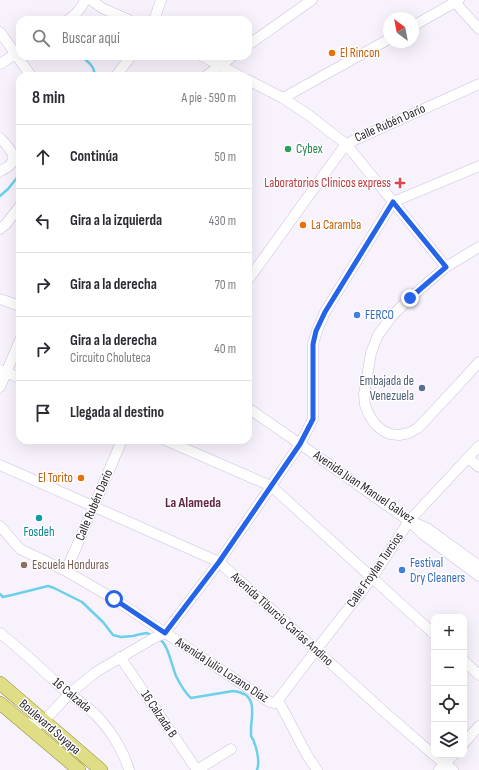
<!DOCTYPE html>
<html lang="es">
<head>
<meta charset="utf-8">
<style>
  body { margin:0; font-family:"Sofia Sans Condensed",sans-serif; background:#f7f7f7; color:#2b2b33 }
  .controls { position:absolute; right:12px; bottom:12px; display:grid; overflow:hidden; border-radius:8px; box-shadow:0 4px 16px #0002 }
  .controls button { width:36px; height:36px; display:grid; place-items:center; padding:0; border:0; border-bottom:1px solid #e1e1e2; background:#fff; color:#2b2b33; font:20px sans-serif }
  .compass { position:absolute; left:383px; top:12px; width:36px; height:36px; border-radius:50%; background:#fff; box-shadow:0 4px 16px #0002; rotate:328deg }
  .stop { position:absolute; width:12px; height:12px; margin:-9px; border:3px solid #2563eb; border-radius:50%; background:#fff }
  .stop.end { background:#2563eb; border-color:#fff; box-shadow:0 1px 4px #0008 }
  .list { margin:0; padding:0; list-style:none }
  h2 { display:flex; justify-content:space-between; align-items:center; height:52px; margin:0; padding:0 16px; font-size:17px }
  h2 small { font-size:13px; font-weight:400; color:#7c7c81 }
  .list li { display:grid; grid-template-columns:26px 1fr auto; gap:12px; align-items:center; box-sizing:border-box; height:64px; padding:0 16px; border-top:1px solid #e1e1e2 }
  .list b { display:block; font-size:15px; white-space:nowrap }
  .list p { margin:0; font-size:13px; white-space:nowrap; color:#7c7c81 }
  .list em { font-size:13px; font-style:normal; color:#7c7c81 }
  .icon { flex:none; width:22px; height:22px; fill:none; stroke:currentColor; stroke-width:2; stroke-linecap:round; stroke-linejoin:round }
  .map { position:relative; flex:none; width:479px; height:770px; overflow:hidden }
  .search { position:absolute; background:#fff; box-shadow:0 4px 16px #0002; left:16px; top:16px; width:236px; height:44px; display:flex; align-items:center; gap:10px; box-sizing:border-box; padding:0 14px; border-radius:12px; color:#7c7c81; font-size:15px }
  .panel { position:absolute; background:#fff; box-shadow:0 4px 16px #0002; left:16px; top:72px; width:236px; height:372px; border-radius:12px }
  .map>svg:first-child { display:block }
</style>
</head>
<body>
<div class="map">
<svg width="479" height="770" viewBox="0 0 479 770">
  <rect width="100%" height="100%" fill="#f8f2fd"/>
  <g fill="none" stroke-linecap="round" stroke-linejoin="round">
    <g stroke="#6cd0ea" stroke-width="2.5">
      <path d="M81 56C88 62 96 67 94 76"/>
      <path d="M0 196 8 189 20 174"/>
      <path d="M0 594 3 597 12 595 48 586 54 588 82 602 103 622 113 635 121 637 133 636 141 634 147 633 153 636"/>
      <path d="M159 639C168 643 172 667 176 676 180 684 184 692 191 698L233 691C256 693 253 710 251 727 251 730 251 734 251 736 252 738 254 740 254 742 257 749 260 763 257 770"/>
    </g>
    <defs>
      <g id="minor">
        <path d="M91 0 102 8 129 20"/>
        <path d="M453 0 479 29"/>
        <path d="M68 20C76 15 81 9 85 0"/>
        <path d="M154 20 161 0"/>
        <path d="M413 26 459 0"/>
        <path d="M0 32 31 76"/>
        <path d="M248 45 312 0"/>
        <path d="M202 56 240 76"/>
        <path d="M0 64 20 51"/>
        <path d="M116 76 131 56"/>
        <path d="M206 76 233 56"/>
        <path d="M248 80 283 98 310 116 346 144 446 267"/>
        <path d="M283 98 389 39"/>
        <path d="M0 138C13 151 22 162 0 171"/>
        <path d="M0 229 6 224 20 206"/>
        <path d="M479 247 446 267 410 298 392 316 378 335 371 353 364 394 365 405 369 415 375 424 382 430 390 434 399 435 409 433 418 428 448 396 479 362"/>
        <path d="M248 280 346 144 479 84"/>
        <path d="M0 299 20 306"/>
        <path d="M0 370 20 378"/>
        <path d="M0 387 20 340"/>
        <path d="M248 408 300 444 409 521 424 535 479 576"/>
        <path d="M165 440 271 486 434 634"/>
        <path d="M468 458 479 467"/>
        <path d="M0 465 219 562 389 716 434 755"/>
        <path d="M415 523 427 528 479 566"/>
        <path d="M0 526 20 549 66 571 114 599 265 699 270 702 274 703 278 700 316 650 372 578 409 521 479 446"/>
        <path d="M66 571 122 440"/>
        <path d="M0 633C21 650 42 669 62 688 72 697 84 704 94 713 109 728 123 749 129 770"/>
        <path d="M120 657 197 770"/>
        <path d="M464 661 479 675"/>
        <path d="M278 700 307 755 317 770"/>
        <path d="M23 721 32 725H38L44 721 69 694 96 672 154 638 165 633 219 562 300 444 313 419V344L317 331 325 312 393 202 479 166"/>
        <path d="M464 743 479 726"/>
        <path d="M434 755 453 770"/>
        <path d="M197 770 231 749"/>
        <path d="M439 770 453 755"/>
      </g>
      <g id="major">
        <path d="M0 683 101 770"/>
        <path d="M0 703 79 770"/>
      </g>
    </defs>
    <use href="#minor" stroke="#cebfda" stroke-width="11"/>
    <use href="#major" stroke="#918e32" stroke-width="14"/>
    <use href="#minor" stroke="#fff" stroke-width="10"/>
    <use href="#major" stroke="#dfdd85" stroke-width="13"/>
  </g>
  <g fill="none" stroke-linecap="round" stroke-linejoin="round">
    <path stroke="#2563eb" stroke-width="5" d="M114 599 165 633 219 562 300 444 313 419V344L316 331 325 312 393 202 446 267 410 298"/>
  </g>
  <g fill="#e8710a" stroke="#fff" stroke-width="1.5">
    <circle cx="332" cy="53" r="4"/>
    <circle cx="303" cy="225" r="4"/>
    <circle cx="81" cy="478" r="4"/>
  </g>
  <circle fill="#2e9e5b" stroke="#fff" stroke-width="1.5" cx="288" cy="149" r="4"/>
  <path fill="#e0444e" stroke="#fff" stroke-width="1.5" d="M398 177h4v4h4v4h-4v4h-4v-4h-4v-4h4z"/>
  <g fill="#3f7fe0" stroke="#fff" stroke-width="1.5">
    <circle cx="357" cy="315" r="4"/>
    <circle cx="402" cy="570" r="4"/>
  </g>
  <circle fill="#5c6f8a" stroke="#fff" stroke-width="1.5" cx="422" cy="388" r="4"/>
  <circle fill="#0f9aa8" stroke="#fff" stroke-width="1.5" cx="39" cy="518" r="4"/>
  <circle fill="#8d6e63" stroke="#fff" stroke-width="1.5" cx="24" cy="565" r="4"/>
  <g text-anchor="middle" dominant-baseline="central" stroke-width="3" stroke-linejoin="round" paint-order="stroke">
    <g font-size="13" fill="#c56008" stroke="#fff" text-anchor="start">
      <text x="340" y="53">El Rincon</text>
      <text x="311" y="225">La Caramba</text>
      <text x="73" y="478" text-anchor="end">El Torito</text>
    </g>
    <g font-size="13" fill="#2a252f" stroke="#fff">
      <text transform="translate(390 123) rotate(-24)">Calle Rubén Darío</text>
      <text transform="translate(364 487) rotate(34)">Avenida Juan Manuel Galvez</text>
      <text transform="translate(94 505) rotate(-67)">Calle Rubén Darío</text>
      <text transform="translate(375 570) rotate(-55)">Calle Froylan Turcios</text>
      <text transform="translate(282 619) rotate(42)">Avenida Tiburcio Carías Andino</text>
      <text transform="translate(222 670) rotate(33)">Avenida Julio Lozano Díaz</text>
      <text transform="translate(72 695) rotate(40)">16 Calzada</text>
      <text transform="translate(159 714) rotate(56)">16 Calzada B</text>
      <text transform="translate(50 727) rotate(41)">Boulevard Suyapa</text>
    </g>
    <g font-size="13" fill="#27864d" stroke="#fff" text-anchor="start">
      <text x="296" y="149">Cybex</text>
    </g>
    <g font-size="13" fill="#be3a42" stroke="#fff" text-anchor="end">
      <text x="391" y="183">Laboratorios Clinicos express</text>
    </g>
    <g font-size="13" fill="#366cbe" stroke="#fff" text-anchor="start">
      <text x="365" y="315">FERCO</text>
      <text x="410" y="563">Festival<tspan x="410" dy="15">Dry Cleaners</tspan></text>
    </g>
    <g font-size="13" fill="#4e5e75" stroke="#fff" text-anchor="end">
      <text x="414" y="381">Embajada de<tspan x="414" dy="15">Venezuela</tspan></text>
    </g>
    <g font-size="13" fill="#0d838f" stroke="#fff">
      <text x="39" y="532">Fosdeh</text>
    </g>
    <g font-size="13" fill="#785e54" stroke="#fff" text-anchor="start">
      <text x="32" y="565">Escuela Honduras</text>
    </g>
    <g font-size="14" font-weight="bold" fill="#652441" stroke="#fff">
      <text x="193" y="502">La Alameda</text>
    </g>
  </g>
</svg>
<div class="controls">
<button>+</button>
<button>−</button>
<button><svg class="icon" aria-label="locate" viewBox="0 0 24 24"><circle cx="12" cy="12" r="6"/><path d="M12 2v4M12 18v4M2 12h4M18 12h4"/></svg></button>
<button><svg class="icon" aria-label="layers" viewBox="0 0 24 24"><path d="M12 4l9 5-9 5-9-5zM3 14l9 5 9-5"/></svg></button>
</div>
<svg class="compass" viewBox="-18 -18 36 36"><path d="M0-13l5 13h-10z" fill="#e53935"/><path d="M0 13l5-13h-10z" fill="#7c7c81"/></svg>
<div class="stop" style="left:114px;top:599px"></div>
<div class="stop end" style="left:410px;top:298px"></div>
<div class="search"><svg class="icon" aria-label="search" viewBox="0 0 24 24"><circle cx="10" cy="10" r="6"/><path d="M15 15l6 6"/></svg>Buscar aquí</div>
<section class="panel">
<h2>8 min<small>A pie · 590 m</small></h2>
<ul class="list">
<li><svg class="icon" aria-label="ahead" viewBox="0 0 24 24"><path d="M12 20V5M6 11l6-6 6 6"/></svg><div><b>Continúa</b></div><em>50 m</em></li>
<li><svg class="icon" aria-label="left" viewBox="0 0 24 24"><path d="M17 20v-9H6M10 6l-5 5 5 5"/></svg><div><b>Gira a la izquierda</b></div><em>430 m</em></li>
<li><svg class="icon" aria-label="right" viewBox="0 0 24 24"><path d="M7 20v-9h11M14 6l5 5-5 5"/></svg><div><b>Gira a la derecha</b></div><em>70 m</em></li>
<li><svg class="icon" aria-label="right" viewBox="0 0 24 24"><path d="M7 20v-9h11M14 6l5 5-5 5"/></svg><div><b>Gira a la derecha</b><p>Circuito Choluteca</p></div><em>40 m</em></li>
<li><svg class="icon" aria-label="arrive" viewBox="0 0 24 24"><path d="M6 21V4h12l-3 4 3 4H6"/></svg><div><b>Llegada al destino</b></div></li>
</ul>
</section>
</div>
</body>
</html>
